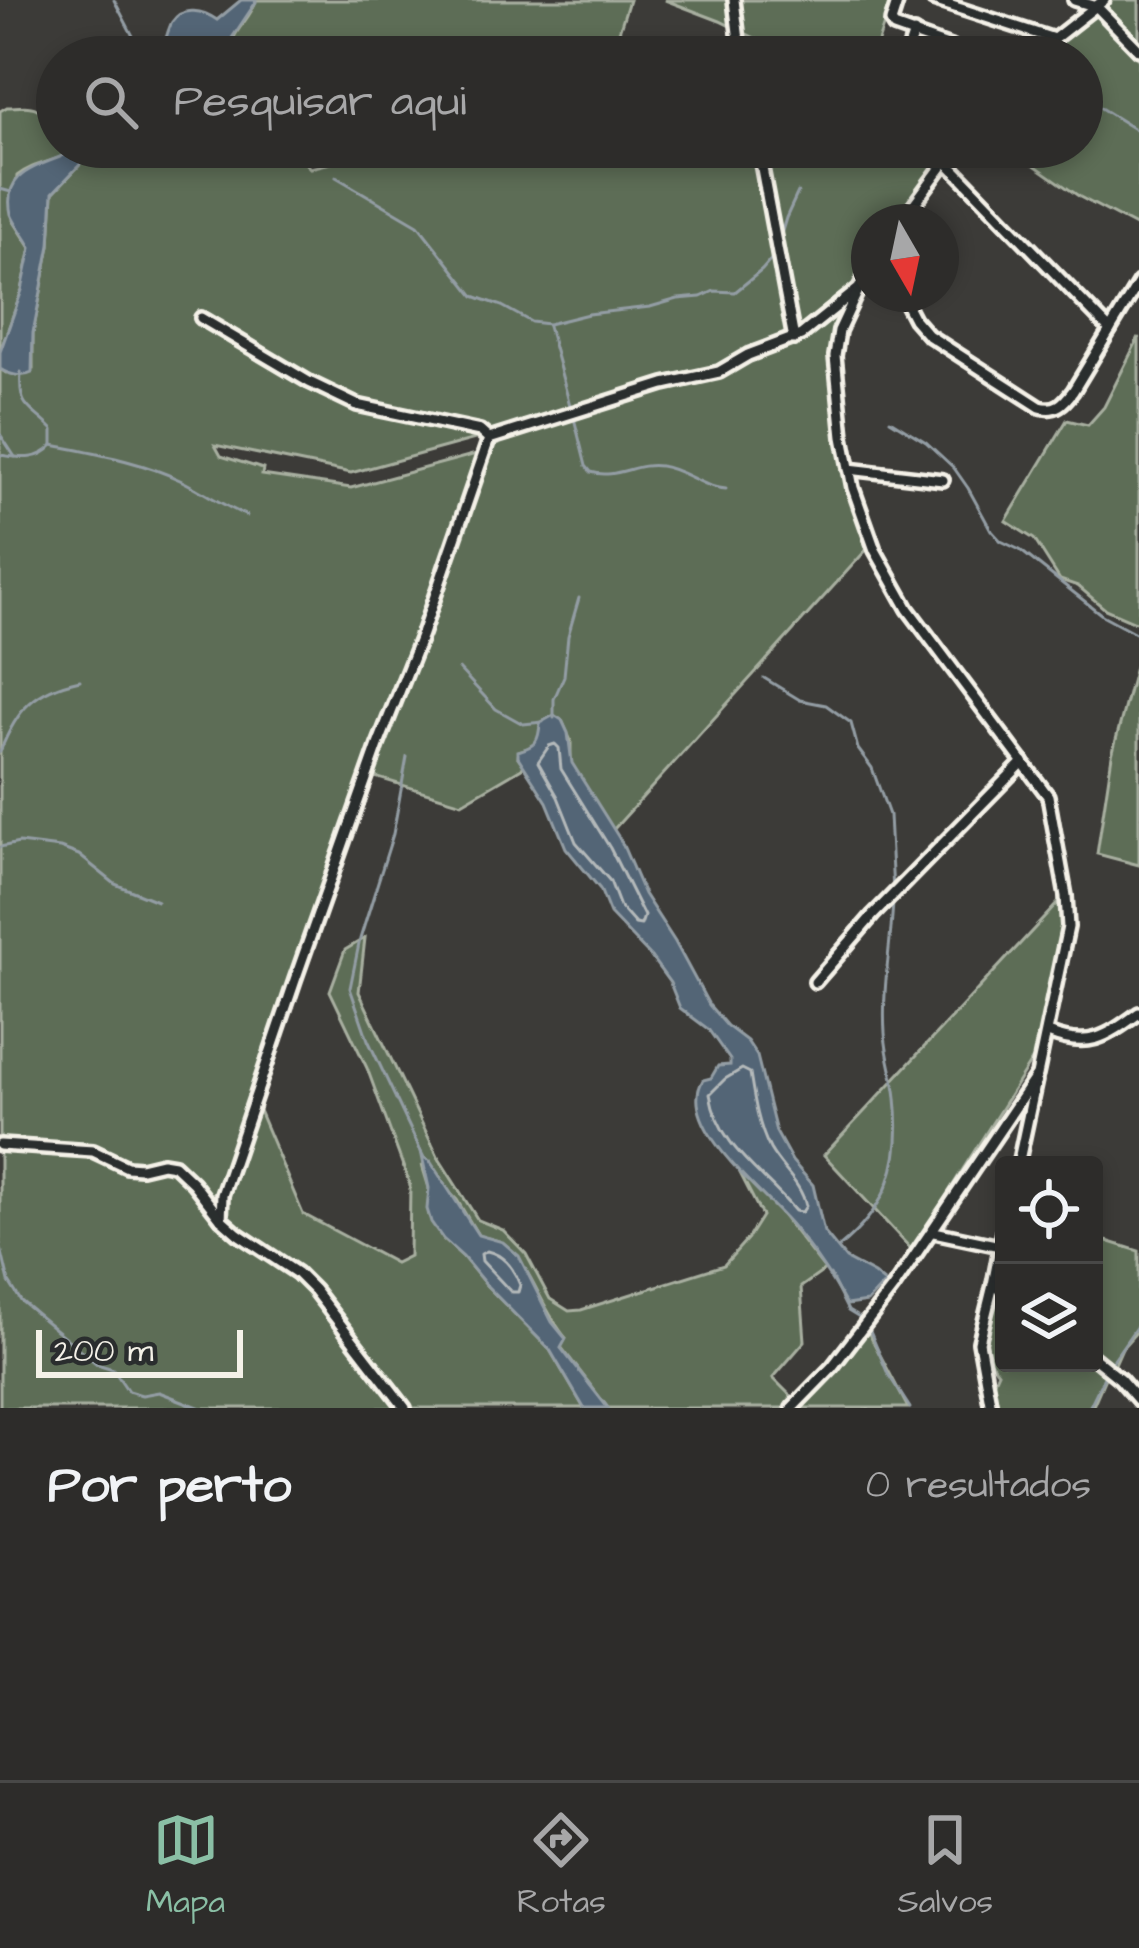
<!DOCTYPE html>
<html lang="pt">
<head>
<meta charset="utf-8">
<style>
  body { margin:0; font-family:"Architects Daughter",sans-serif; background:#353432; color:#f1f3f6 }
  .controls { position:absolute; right:36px; bottom:36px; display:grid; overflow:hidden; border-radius:12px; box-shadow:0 6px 18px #0003 }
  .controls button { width:108px; height:108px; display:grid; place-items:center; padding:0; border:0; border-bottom:3px solid #484847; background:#2d2c2a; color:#f1f3f6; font:60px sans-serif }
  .compass { position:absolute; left:851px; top:204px; width:108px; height:108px; border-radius:50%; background:#2d2c2a; box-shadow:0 6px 18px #0003; rotate:171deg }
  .scale { position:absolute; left:36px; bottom:30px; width:207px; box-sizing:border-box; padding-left:12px; border:6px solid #f4f1e8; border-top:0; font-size:33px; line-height:42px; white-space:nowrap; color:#f4f1e8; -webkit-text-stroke:9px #2a2d2e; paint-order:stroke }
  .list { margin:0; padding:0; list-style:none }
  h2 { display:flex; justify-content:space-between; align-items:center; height:156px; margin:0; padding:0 48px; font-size:51px }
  h2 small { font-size:39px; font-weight:400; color:#a7a7a8 }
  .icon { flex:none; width:66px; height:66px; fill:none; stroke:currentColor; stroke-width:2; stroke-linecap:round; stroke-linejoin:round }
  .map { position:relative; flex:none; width:1139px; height:1408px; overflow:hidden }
  .search { position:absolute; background:#2d2c2a; box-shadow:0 6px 18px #0003; left:36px; right:36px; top:36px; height:132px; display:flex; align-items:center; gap:30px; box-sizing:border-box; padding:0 42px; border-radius:66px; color:#a7a7a8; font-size:45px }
  .sheet { height:372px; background:#2d2c2a }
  nav { display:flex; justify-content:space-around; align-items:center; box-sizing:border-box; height:168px; border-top:3px solid #484847; background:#2d2c2a; font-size:33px; color:#a7a7a8 }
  nav a { display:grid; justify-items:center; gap:6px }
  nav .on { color:#8abfa5 }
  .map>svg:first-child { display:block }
</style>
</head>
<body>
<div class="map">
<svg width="1139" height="1408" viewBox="0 0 1139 1408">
  <rect width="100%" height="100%" fill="#3c3b38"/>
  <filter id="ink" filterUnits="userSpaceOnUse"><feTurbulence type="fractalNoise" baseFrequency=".00833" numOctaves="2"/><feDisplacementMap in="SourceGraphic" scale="24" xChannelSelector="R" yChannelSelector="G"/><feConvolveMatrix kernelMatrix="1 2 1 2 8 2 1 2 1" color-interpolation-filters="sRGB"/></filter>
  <g filter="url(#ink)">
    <g fill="#5d6d57" stroke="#a8afa0" stroke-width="3" fill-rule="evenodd">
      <path d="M256 0H629L611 57H232C227 31 251 22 256 0Z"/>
      <path d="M665 0H892L873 57H779V50L720 21Z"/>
      <path d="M1095 0H1139V228L1080 197 1033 164 991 147H1082V57H1027Z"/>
      <path d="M7 107C17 107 31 104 39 110 47 115 48 122 57 126V147H78C61 162 35 161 17 176L13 220 31 248 22 290 0 352V111Z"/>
      <path d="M102 147H289L310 168 331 163 314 147H955L905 222H869V280L833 358 868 548 613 830 571 763V741L562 720 540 736 534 746 519 751 518 757 525 766 462 803 372 776 258 1108 303 1214 395 1263 409 1256 410 1185 367 1068 330 991 345 950 365 938 359 992 438 1157 478 1220 503 1230 526 1254 550 1299 569 1311 581 1310 724 1265 748 1238 762 1216 738 1169 772 1202 825 1270 801 1287 805 1341 773 1378 795 1400 865 1326 908 1408H608L561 1347 566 1338C542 1310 532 1268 506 1245 499 1239 487 1239 478 1235L457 1200 422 1165 429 1188V1216L443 1239 463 1257 486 1285 550 1350 584 1408H0V369L6 373 33 369V333L50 245 53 193 96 148ZM486 436 480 453 351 488 262 475 263 469 221 456 215 445 351 473Z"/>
      <path d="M1139 337V621L1135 622 1105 609 1078 586 1060 580 1034 539 1006 521 1067 420 1088 425 1104 407Z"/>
      <path d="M1136 663 1139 664V865L1097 854 1112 755Z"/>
      <path d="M1058 903 1062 912 1063 944 1035 1055 912 1250 824 1155Z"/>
      <path d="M1094 1237 1139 1251V1329L1122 1348 1111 1373 1108 1371 1092 1408H996L992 1385 998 1372 988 1359H977L1004 1240V1363H1094Z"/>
    </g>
    <g fill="#536576" stroke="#939da4" stroke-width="3">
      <path d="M241 0H256V2L232 38V57H155C167 46 165 35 172 22 183 5 204 11 217 20Z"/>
      <path d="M78 147H102L96 148 53 193 50 245 33 333 32 373C23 378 9 375 0 369V352L22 290 31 248C26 236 16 227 11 214 0 163 54 167 78 147Z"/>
      <path d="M554 715 562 720 568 733 572 763 621 841 644 894 675 942 709 1005 727 1026 747 1041 757 1056 776 1132 792 1161 813 1185 824 1232 846 1259 874 1274 885 1283 867 1302 846 1305C831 1277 812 1250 792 1226 766 1194 675 1125 703 1080L711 1078 718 1066 730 1065V1060L708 1029 680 1008 670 983 651 957 610 914 600 889 566 848 547 802 518 757V751C536 746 539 741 540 723Z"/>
      <path d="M422 1156 430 1161 478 1235 503 1242 519 1256 552 1322 566 1339 561 1348 608 1408H584L550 1350 486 1285 463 1257 443 1239 431 1222 427 1209 429 1188Z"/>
    </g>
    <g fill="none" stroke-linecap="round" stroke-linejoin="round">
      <g stroke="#b4b9ba" stroke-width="3">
        <path d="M555 744 559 748 561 769 610 848 644 916 641 925 635 924 620 907 610 881 576 842 558 797 538 762 549 746Z"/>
        <path d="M742 1069 750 1073C754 1098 758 1126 770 1149 782 1170 801 1183 806 1206L802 1212 795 1211C762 1171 719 1148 710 1094L725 1079Z"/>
        <path d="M487 1251C505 1255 514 1269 520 1285L518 1292H511L482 1261 481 1254Z"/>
      </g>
      <g stroke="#939da4" stroke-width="3">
        <path d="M114 0 144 57"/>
        <path d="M1082 102 1099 107 1139 132"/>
        <path d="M336 177 418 225 474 296 502 306 531 322 548 324 588 314 650 307 678 299 701 297 714 291 735 292 762 270 774 256"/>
        <path d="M0 189 11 192"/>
        <path d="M779 241 786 218 798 192"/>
        <path d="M548 326 571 409"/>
        <path d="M21 372C18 410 30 406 53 430V445"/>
        <path d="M574 418 586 466 591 472C616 480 636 462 660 466 684 469 702 488 726 489"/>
        <path d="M890 420 926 442 954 468 968 488 991 530 1001 541 1020 550 1102 615 1139 635"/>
        <path d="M0 434 15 457"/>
        <path d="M0 455C20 458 38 462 53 445 97 454 140 461 180 480 203 491 223 506 247 516"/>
        <path d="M459 669 496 709 523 724 543 722"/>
        <path d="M764 678 800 700 826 705 851 723 858 749 872 768 889 815 893 892"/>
        <path d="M554 718V699L564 676 568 636 579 598"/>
        <path d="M0 752C17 709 34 690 80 680"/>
        <path d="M407 757 393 834 360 939 350 988 368 1040 424 1158"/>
        <path d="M0 847 19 843 60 848 79 855 115 884 157 901"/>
        <path d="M0 1244 9 1282 21 1301 97 1364 113 1369 128 1391 142 1395 159 1392 201 1408"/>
        <path d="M838 1248C889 1207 903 1162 896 1098 894 1076 886 1055 885 1033 882 988 891 946 893 901"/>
        <path d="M830 1275 848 1311 866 1322 888 1374 910 1408"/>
        <path d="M1109 1366 1139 1323"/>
        <path d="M1089 1408 1105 1375"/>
      </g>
      <defs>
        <g id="minor">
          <path d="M734 0 741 57"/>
          <path d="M898 0 891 22 894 27 978 57"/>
          <path d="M933 0 1054 39"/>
          <path d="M1074 0 1097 7 1139 50"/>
          <path d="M906 57 914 33"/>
          <path d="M1031 57 1104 0"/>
          <path d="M758 147 794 339"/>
          <path d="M945 160 1110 330"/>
          <path d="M901 222 956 147"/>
          <path d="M901 294 914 319 928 335 1040 407C1056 412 1064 403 1073 391L1139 282"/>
          <path d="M201 318 309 382 357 405 480 431 489 439 422 634 378 745 295 980 222 1195 221 1219"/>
          <path d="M489 439 664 384 719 372 748 355 801 335 857 290"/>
          <path d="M849 469 943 480"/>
          <path d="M815 982 873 915 1023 762"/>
          <path d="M1048 1033C1088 1049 1105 1038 1139 1013"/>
          <path d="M0 1145 93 1151 127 1167 141 1168 162 1163 174 1165 193 1183 221 1219 238 1234 297 1273 314 1290 405 1408"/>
          <path d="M1018 1165 1036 1080"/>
          <path d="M1004 1227 993 1285 1004 1292"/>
          <path d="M934 1232 1000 1246"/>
          <path d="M1094 1358 1120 1379 1139 1401"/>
          <path d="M792 1408 832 1367 893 1288 1037 1075 1068 927 1066 896 1048 796 908 609 875 550 853 488 843 437 835 356 839 331 869 267"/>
          <path d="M991 1408 979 1342 993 1285"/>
        </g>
      </defs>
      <use href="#minor" stroke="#f4f1e8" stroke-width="18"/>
      <use href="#minor" stroke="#2a2d2e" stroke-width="9"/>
    </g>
  </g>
</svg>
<div class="controls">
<button><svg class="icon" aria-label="locate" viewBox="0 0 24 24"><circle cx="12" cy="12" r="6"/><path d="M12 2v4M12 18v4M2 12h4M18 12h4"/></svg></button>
<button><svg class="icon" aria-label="layers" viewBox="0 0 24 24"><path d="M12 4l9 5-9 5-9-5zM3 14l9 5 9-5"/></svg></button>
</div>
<svg class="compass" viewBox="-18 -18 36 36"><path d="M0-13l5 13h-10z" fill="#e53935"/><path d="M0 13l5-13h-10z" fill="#a7a7a8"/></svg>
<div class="scale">200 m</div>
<div class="search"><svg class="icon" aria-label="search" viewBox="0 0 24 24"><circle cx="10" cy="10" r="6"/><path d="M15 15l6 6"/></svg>Pesquisar aqui</div>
</div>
<section class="sheet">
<h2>Por perto<small>0 resultados</small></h2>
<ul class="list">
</ul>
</section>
<nav>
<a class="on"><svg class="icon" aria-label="map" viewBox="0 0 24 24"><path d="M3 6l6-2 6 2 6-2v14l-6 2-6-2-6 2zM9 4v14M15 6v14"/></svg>Mapa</a>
<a><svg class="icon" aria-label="directions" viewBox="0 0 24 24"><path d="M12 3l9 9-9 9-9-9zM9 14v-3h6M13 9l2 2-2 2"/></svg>Rotas</a>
<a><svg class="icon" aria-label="saved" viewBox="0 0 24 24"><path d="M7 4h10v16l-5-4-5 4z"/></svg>Salvos</a>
</nav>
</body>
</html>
